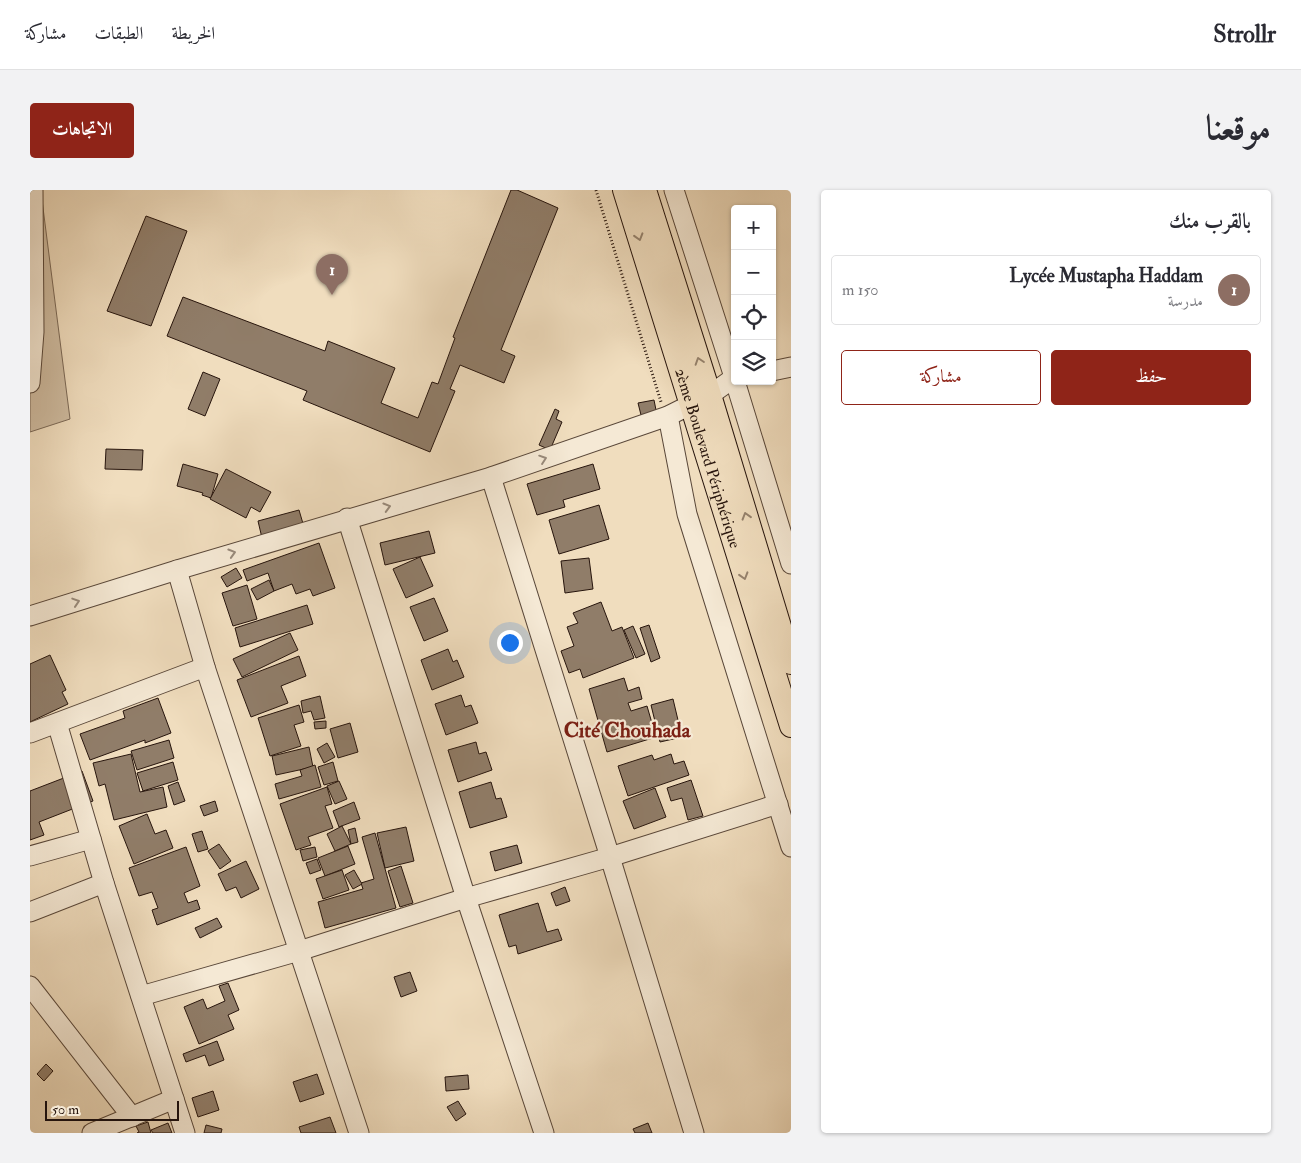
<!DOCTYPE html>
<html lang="ar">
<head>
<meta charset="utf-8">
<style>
  body { margin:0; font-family:"IM FELL Double Pica",Amiri,serif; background:#f2f2f3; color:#2b2b33; direction:rtl }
  .controls { position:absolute; right:15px; top:15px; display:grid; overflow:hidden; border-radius:5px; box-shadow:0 1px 4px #0004 }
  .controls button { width:45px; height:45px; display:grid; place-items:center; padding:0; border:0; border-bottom:1px solid #e1e1e2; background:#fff; color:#2b2b33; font:25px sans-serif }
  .scale { position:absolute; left:15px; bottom:12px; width:134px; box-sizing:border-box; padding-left:5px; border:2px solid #27150d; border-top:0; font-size:14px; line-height:18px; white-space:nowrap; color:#27150d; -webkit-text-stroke:4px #f5e9d5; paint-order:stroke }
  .you { position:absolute; left:479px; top:452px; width:18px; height:18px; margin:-12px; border:4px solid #fff; border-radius:50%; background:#1a73e8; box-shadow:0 0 0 8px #1a73e833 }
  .badge { display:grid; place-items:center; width:32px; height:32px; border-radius:50%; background:#8f2418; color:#fff; font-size:16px; font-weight:700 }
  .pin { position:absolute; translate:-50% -41px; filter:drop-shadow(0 1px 2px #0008) }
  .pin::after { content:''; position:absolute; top:26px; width:18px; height:15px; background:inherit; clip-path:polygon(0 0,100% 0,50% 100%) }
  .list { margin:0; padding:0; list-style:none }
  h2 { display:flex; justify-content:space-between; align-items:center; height:65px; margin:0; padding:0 20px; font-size:21px }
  h2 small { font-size:16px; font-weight:400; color:#7c7c81 }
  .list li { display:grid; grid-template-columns:32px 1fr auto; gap:15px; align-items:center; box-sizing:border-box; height:70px; margin:0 10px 10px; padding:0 10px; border:1px solid #e1e1e2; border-radius:5px }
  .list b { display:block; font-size:19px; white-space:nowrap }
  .list p { margin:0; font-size:16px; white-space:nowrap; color:#7c7c81 }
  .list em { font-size:16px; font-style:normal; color:#7c7c81 }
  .actions { display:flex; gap:10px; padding:15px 20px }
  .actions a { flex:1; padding:11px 0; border:1px solid #8f2418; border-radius:5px; text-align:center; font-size:18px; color:#8f2418 }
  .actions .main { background:#8f2418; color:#fff }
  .icon { flex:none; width:28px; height:28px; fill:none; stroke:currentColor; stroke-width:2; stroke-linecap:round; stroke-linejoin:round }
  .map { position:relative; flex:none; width:761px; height:943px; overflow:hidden; direction:ltr; border-radius:5px }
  header { display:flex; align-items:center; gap:30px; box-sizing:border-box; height:70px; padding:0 25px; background:#fff; border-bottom:1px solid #e1e1e2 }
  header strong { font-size:24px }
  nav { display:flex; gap:28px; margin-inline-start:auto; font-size:18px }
  .intro { display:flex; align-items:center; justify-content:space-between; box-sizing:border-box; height:120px; padding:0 30px }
  h1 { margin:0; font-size:35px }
  .button { padding:12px 22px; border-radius:5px; background:#8f2418; color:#fff; font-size:18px; font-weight:700 }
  main { display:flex; gap:30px; padding:0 30px }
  aside { flex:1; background:#fff; border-radius:5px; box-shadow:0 1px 4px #0004 }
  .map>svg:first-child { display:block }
</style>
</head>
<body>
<header>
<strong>Strollr</strong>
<nav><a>الخريطة</a><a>الطبقات</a><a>مشاركة</a></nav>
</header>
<div class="intro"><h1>موقعنا</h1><a class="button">الاتجاهات</a></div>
<main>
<aside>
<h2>بالقرب منك<small></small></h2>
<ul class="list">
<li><span class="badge" style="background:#8d6e63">1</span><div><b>Lycée Mustapha Haddam</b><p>مدرسة</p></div><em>150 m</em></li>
</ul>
<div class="actions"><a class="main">حفظ</a><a>مشاركة</a></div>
</aside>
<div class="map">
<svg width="761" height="943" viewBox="0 0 761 943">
  <rect width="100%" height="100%" fill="#f0ddbe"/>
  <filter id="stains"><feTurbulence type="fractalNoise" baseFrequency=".004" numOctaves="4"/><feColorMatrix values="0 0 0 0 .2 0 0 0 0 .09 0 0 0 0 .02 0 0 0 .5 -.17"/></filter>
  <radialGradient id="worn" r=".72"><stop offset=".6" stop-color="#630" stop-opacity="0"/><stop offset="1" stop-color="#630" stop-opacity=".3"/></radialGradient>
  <path fill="#cebba0" stroke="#7a6856" d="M12 10 40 229 0 242V13Z"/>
  <g fill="#907d69" stroke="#27150d">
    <path d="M481 0H487L528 18 471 160 485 166 474 193 430 175 420 199 425 201 400 262 273 210 277 201 137 146 153 107 295 161 298 151 365 178 351 213 388 228 402 192 408 194 425 148 423 147Z"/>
    <path d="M116 26 157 41 121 136 77 121Z"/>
    <path d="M173 182 190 189 175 226 158 219Z"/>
    <path d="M624 210 627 225 612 229 608 213Z"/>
    <path d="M525 219 529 221 526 229 532 232 520 260 509 255Z"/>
    <path d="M76 259 113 260 112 280 75 279Z"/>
    <path d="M153 274 188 284 181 308 172 305 173 303 147 296Z"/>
    <path d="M563 274 570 299 533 310 535 317 507 325 497 294Z"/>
    <path d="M196 279 241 302 230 322 221 317 216 328 180 309Z"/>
    <path d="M569 315 579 349 529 364 519 330Z"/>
    <path d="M269 320 274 337 232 348 228 331Z"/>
    <path d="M399 341 405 363 355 375 350 353Z"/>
    <path d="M289 353 305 398 283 406 280 399 266 404 262 394 244 401 238 383 217 391 213 380Z"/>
    <path d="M390 367 403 396 376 408 363 379Z"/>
    <path d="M559 368 563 399 535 403 531 371Z"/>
    <path d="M206 378 212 388 197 397 191 387Z"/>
    <path d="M239 390 244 401 227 410 221 399Z"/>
    <path d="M217 395 227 429 203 436 192 403Z"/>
    <path d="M404 408 418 441 394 451 380 417Z"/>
    <path d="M571 412 582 441 592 437 604 468 553 488 550 479 539 483 531 461 544 456 537 437 548 433 543 423Z"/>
    <path d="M277 415 283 434 210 457 205 438Z"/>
    <path d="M619 435 630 468 621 472 610 438Z"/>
    <path d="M603 436 615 464 606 468 594 440Z"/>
    <path d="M260 443 268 460 212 487 203 469Z"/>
    <path d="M418 459 423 472 427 470 434 487 402 500 391 470Z"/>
    <path d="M20 465 36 500 32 502 38 514 0 532V474Z"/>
    <path d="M269 466 276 486 251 496 258 513 221 527 207 490Z"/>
    <path d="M594 488 598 501 609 497 612 509 598 513 601 521 617 516 626 547 577 562 559 499Z"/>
    <path d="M431 505 435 517 441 515 448 533 416 545 405 514Z"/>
    <path d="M290 506 295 528 284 530 281 521 273 523 271 511Z"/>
    <path d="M128 508 141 543 115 553V550L60 570 50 544 95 528 93 521Z"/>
    <path d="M643 509 652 547 630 552 621 515Z"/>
    <path d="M269 515 274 532 264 535 271 556 240 566 228 528Z"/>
    <path d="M296 531V538L285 539 284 532Z"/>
    <path d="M320 533 328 562 308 568 300 539Z"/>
    <path d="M139 550 144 568 107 580 101 561Z"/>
    <path d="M446 552 449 564 456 562 462 580 428 592 418 560Z"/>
    <path d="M297 553 305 567 294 573 287 559Z"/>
    <path d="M279 557 283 577 246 585 242 566Z"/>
    <path d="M101 564 110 602 133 597 137 617 84 630 75 594 69 596 63 573Z"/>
    <path d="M641 564 644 574 654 571 659 585 598 606 588 576 622 565 624 570Z"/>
    <path d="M143 572 148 590 113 601 107 583Z"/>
    <path d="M303 572 308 591 294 595 288 577Z"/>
    <path d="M285 575 291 597 249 609 245 594 272 586 270 580Z"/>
    <path d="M52 581 63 611 9 632 14 645 0 650V601Z"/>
    <path d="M661 590 673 626 658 630 652 608 641 611 637 598Z"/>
    <path d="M309 591 317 609 305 614 297 596Z"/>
    <path d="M148 592 155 611 144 615 138 596Z"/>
    <path d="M461 592 466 609 471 608 477 627 440 638 429 602Z"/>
    <path d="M297 597 302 614 295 616 303 638 278 647 281 655 266 660 250 614Z"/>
    <path d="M625 598 636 627 604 639 593 611Z"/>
    <path d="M185 611 188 621 174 626 170 616Z"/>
    <path d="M324 612 330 629 309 637 303 621Z"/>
    <path d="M117 624 125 644 136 640 143 658 104 674 89 636Z"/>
    <path d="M312 636 321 654 305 661 297 644Z"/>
    <path d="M376 637 384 671 355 678 347 643Z"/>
    <path d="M325 638 328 652 321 654 318 640Z"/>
    <path d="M172 641 178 659 168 662 162 644Z"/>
    <path d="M345 643 366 718 295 738 288 712 333 699 331 693 344 689 332 647Z"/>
    <path d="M189 654 201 671 190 679 178 661Z"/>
    <path d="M487 655 492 673 465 681 460 662Z"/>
    <path d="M318 656 325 674 295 686 288 668Z"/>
    <path d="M156 657 170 696 154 703 158 713 167 710 170 719 127 735 122 720 128 718 122 702 109 706 99 678Z"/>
    <path d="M285 657 287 667 273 671 270 660Z"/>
    <path d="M287 669 291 680 280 684 276 673Z"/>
    <path d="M216 671 229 699 211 708 206 697 196 701 188 684Z"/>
    <path d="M371 676 383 713 370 717 358 681Z"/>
    <path d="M312 680 319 700 293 709 286 689Z"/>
    <path d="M324 680 332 694 323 699 315 685Z"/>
    <path d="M535 697 540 711 526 716 521 703Z"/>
    <path d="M508 713 517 742 528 739 532 750 488 764 486 755 479 757 469 725Z"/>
    <path d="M187 728 192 737 170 748 165 738Z"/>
    <path d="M380 782 387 801 371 807 364 787Z"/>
    <path d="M198 793 209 820 198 825 204 839 169 854 154 817 173 809 177 819 195 811 189 796Z"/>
    <path d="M187 851 194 870 179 876 175 865 156 872 153 864Z"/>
    <path d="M16 874 23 881 14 891 7 884Z"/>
    <path d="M287 884 294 904 270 912 263 892Z"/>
    <path d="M438 885 439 899 416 901 415 887Z"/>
    <path d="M183 901 189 920 168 927 162 908Z"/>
    <path d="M428 911 436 924 426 931 417 917Z"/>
    <path d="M300 927 306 943H271L269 937Z"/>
    <path d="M118 932 121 943H107L109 942 106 936Z"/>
    <path d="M138 933 142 943H123L121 940Z"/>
    <path d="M618 933 622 943H605L603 939Z"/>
    <path d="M176 935 192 939 191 943H174Z"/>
  </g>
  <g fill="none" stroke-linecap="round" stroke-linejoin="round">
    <defs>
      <g id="minor">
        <path d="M644 0 705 190"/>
        <path d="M742 181 761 177"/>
        <path d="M705 191 761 374"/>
        <path d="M0 193 4 142 3 0"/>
        <path d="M638 226 657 324 761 657"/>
        <path d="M461 287 580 667 664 943"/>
        <path d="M317 328 436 708 514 943"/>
        <path d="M147 380 175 477 329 943"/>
        <path d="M0 426 147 380 461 287 638 226 680 205 705 187"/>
        <path d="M27 533 74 693 155 943"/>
        <path d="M0 543 175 477"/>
        <path d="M0 666 61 649"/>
        <path d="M0 722 74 693"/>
        <path d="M0 796 102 927"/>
        <path d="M111 806 269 761 436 708 580 667 748 614"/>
        <path d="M62 943 144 909"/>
      </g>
      <g id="major">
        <path id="s1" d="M594 0 761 536"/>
        <path d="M615 0 680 205 761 473"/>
      </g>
    </defs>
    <use href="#minor" stroke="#594739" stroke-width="21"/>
    <use href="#major" stroke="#27150d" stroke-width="24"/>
    <path stroke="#27150d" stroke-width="3" stroke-dasharray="1 2.5" stroke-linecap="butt" d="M566 0 631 212"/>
    <use href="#minor" stroke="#f5e9d5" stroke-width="19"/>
    <use href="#major" stroke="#f0ddbe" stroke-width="22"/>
  </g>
  <defs><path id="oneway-chevron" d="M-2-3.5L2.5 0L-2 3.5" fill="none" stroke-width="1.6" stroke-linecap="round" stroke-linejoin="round" transform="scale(1.25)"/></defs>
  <g stroke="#96836e">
    <use href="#oneway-chevron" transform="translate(609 47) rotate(73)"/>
    <use href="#oneway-chevron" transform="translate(669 171) rotate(-108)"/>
    <use href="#oneway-chevron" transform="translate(716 326) rotate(-107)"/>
    <use href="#oneway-chevron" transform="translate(714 386) rotate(73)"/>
  </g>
  <g stroke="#988a7b">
    <use href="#oneway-chevron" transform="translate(513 269) rotate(-19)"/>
    <use href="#oneway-chevron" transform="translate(357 317) rotate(-16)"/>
    <use href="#oneway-chevron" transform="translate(202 363) rotate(-17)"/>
    <use href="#oneway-chevron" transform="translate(46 412) rotate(-18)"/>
  </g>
  <g text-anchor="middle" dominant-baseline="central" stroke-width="4.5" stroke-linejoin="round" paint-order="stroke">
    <g font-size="16" fill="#27150d" stroke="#f5e9d5">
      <text stroke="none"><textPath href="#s1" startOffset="281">2ème Boulevard Périphérique</textPath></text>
    </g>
    <g font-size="21" font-weight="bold" fill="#7a1f14" stroke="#f5e9d5">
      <text x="597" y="540">Cité Chouhada</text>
    </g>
  </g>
  <rect width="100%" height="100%" filter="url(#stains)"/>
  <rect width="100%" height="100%" fill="url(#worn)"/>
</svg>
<div class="controls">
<button>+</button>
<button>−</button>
<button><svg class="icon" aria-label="locate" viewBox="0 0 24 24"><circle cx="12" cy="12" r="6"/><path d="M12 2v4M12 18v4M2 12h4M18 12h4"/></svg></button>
<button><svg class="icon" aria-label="layers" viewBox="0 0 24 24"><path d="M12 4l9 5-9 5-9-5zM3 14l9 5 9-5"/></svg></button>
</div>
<div class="scale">50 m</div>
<div class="you"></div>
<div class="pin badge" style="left:302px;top:105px;background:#8d6e63">1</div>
</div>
</main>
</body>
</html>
